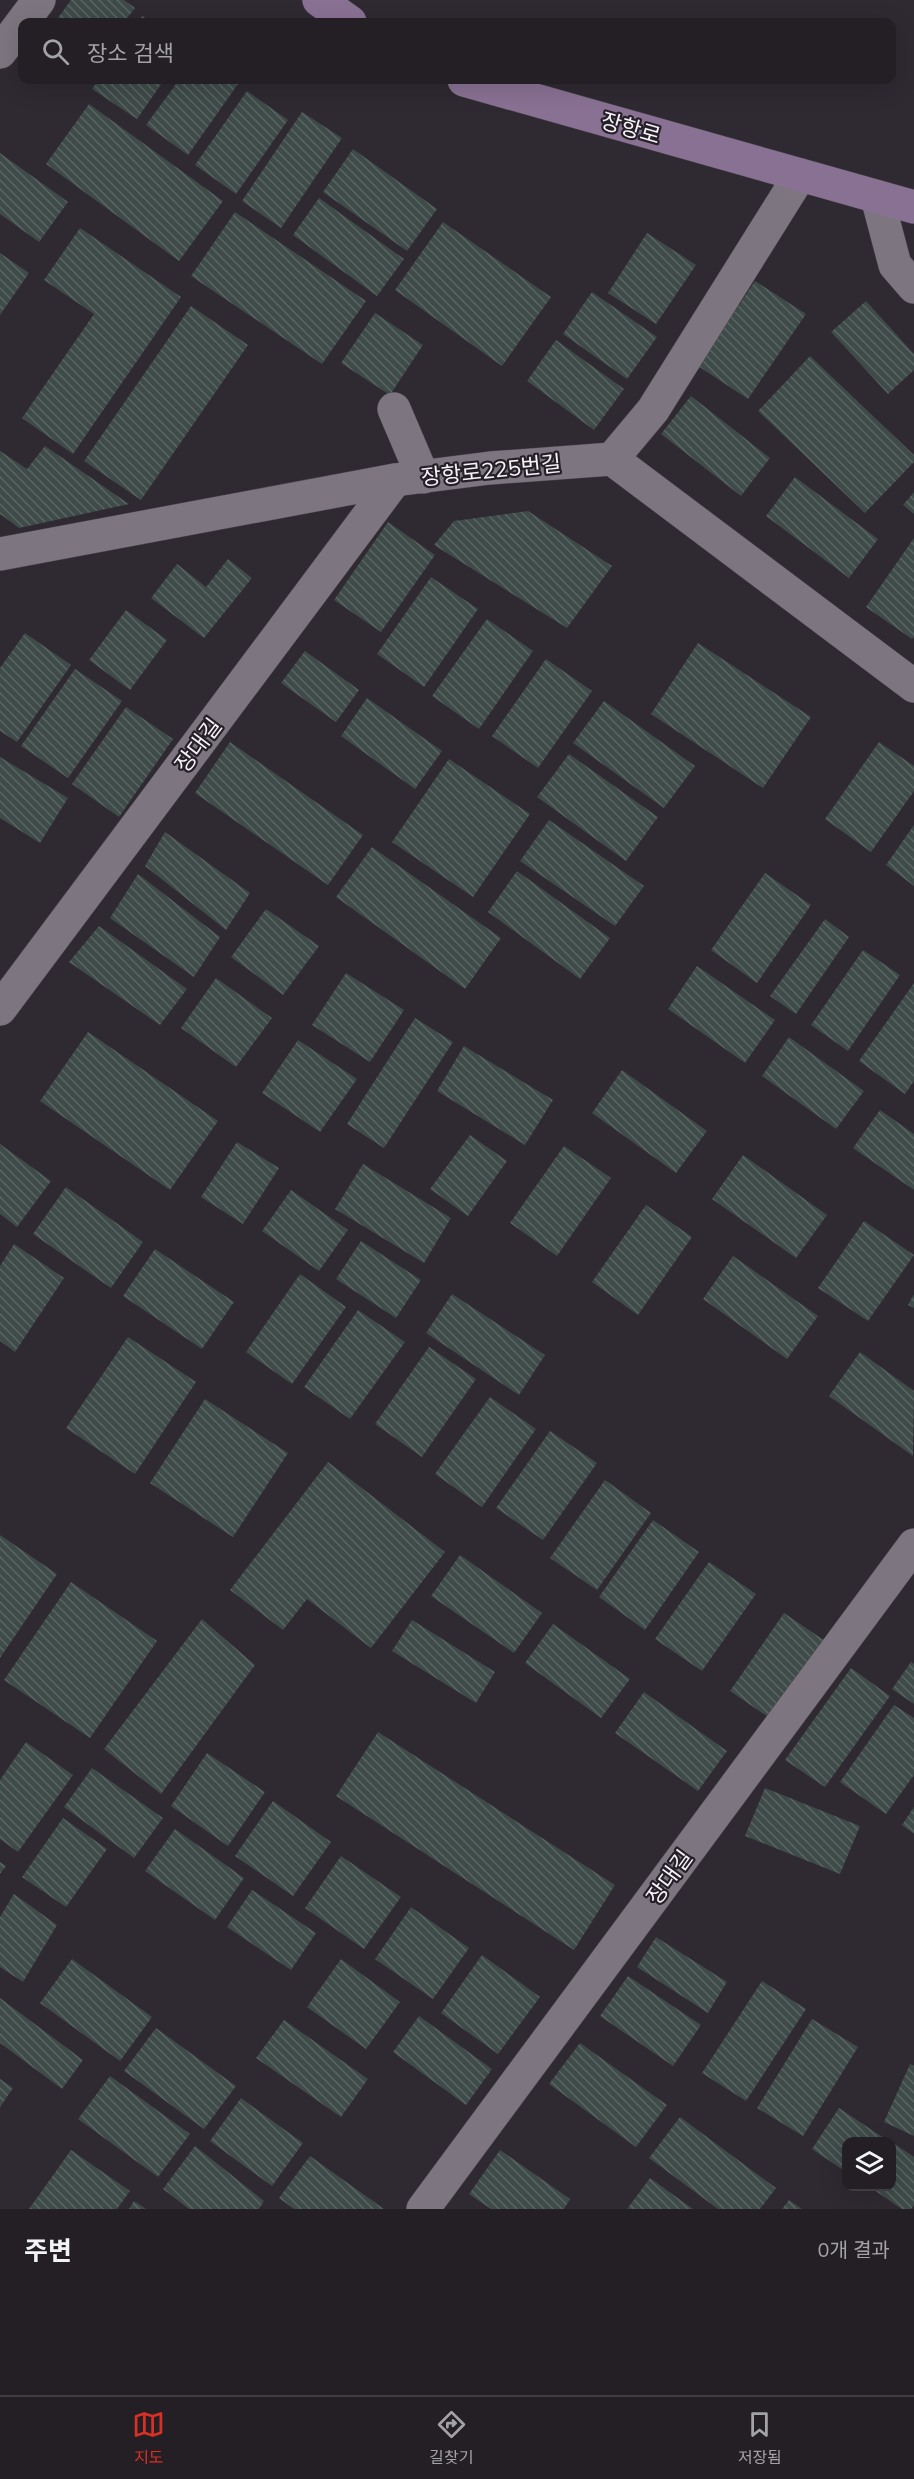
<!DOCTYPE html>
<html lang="ko">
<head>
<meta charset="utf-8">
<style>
  body { margin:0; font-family:Mulish,"Noto Sans KR",sans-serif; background:#2b272d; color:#f1f3f6 }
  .controls { position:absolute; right:18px; bottom:18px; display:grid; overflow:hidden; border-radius:12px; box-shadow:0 6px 24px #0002 }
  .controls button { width:54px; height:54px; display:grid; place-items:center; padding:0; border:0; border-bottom:2px solid #403d42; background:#231f25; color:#f1f3f6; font:30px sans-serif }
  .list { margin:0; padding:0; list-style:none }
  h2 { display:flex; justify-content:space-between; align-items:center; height:78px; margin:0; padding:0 24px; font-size:26px }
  h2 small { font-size:20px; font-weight:400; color:#a3a2a7 }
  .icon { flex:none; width:33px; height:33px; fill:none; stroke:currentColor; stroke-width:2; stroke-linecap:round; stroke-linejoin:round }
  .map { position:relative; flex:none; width:914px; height:2209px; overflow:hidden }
  .search { position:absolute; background:#231f25; box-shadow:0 6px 24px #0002; left:18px; right:18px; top:18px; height:66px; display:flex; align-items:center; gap:15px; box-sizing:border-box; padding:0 21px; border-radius:12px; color:#a3a2a7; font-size:22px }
  .sheet { height:186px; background:#231f25 }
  nav { display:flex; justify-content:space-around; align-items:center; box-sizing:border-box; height:84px; border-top:2px solid #403d42; background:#231f25; font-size:16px; color:#a3a2a7 }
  nav a { display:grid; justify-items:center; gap:3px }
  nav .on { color:#d93025 }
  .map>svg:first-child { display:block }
</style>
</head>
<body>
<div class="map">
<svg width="914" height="2209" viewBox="0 0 914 2209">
  <defs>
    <pattern id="building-back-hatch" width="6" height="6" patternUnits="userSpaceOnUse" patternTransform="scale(1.5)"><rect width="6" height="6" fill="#3e4b48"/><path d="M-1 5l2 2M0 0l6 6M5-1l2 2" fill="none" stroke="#5a6563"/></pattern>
  </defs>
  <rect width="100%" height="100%" fill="#2f2931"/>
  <g fill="url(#building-back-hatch)">
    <path d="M71 0H124L135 8 124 22H55Z"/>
    <path d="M142 16 151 22H138Z"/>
    <path d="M99 80H164L137 119 92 89Z"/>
    <path d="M179 80H231L238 84 188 155 146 125Z"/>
    <path d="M247 91 288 120 236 194 195 165Z"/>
    <path d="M89 104 223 201 179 261 46 164Z"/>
    <path d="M302 112 342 138 281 228 242 201Z"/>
    <path d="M353 149 437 209 407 251 323 192Z"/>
    <path d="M0 153 68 202 39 242 0 214Z"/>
    <path d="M319 198 404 259 377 296 293 235Z"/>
    <path d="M235 212 366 301 322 364 191 276Z"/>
    <path d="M443 222 551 297 502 366 395 290Z"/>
    <path d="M80 228 181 297 73 454 22 418 94 314 44 280Z"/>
    <path d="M647 233 696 265 656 324 608 293Z"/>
    <path d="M0 253 29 273 0 315Z"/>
    <path d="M755 281 806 314 748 399 698 366Z"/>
    <path d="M592 292 657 337 627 379 563 334Z"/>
    <path d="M866 301 914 354V370L888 394 831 332Z"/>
    <path d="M191 306 248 345 141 500 84 461Z"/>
    <path d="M375 313 423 345 390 395 341 363Z"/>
    <path d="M556 340 624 389 594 430 527 381Z"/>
    <path d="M810 356 914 455V462L865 513 758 411Z"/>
    <path d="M691 396 770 458 741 496 661 434Z"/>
    <path d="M45 446 129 504 19 528 0 514V451L27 469Z"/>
    <path d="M795 477 878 539 849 578 766 516Z"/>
    <path d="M914 492V514L903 505Z"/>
    <path d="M528 511 612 566 567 628 434 545 454 521Z"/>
    <path d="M388 522 435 555 381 632 334 600Z"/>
    <path d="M914 538V637L912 639 866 607Z"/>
    <path d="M228 559 252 578 204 638 151 598 177 564 206 587Z"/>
    <path d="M431 577 478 609 424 687 377 654Z"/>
    <path d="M126 610 167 640 130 690 89 660Z"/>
    <path d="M487 619 533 651 479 729 432 696Z"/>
    <path d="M25 633 71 665 17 742 0 731V668Z"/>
    <path d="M698 643 811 717 763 788 651 714Z"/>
    <path d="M305 651 359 690 336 722 281 683Z"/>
    <path d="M546 659 592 691 538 768 492 736Z"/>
    <path d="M75 669 122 701 68 778 21 746Z"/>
    <path d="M367 698 442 751 415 789 341 736Z"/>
    <path d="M604 701 695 766 664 808 573 743Z"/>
    <path d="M126 707 173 739 119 817 72 784Z"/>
    <path d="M230 742 363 835 328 885 195 793Z"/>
    <path d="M879 742 914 766V791L871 852 825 819Z"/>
    <path d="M569 754 658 817 626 861 537 797Z"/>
    <path d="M0 757 68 798 40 843 0 818Z"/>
    <path d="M449 759 530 814 473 897 392 842Z"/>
    <path d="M549 820 644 886 615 926 520 861Z"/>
    <path d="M914 825V886L886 865Z"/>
    <path d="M165 832 250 893 226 930 145 866Z"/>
    <path d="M372 847 501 938 465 989 336 897Z"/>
    <path d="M517 871 610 938 580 979 488 912Z"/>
    <path d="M765 873 811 905 757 983 711 950Z"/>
    <path d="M138 874 220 937 194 977 110 918Z"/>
    <path d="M266 909 319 946 283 995 231 957Z"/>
    <path d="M825 919 849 937 796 1014 770 996Z"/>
    <path d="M99 926 187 989 160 1025 69 962Z"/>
    <path d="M863 950 900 975 848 1051 811 1025Z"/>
    <path d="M697 966 775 1020 745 1063 668 1009Z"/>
    <path d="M346 973 404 1010 370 1062 312 1025Z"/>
    <path d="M216 978 272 1018 236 1067 181 1028Z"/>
    <path d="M914 983V1081L905 1094 859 1061Z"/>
    <path d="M415 1018 453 1042 384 1148 347 1124Z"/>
    <path d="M88 1032 218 1121 170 1190 40 1101Z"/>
    <path d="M789 1037 864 1091 836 1129 762 1076Z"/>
    <path d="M298 1040 357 1079 320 1132 262 1093Z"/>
    <path d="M464 1046 553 1100 525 1145 437 1091Z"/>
    <path d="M622 1070 707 1131 676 1173 592 1113Z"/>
    <path d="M880 1110 914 1134V1190L853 1148Z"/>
    <path d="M470 1135 507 1161 468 1216 430 1189Z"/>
    <path d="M237 1142 279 1168 243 1224 201 1197Z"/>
    <path d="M0 1144 51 1181 17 1227 0 1214Z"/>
    <path d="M564 1146 611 1178 557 1256 510 1223Z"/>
    <path d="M743 1155 827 1215 796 1258 712 1199Z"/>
    <path d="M363 1164 451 1218 424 1263 335 1209Z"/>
    <path d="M66 1187 143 1242 111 1288 33 1234Z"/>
    <path d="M291 1190 348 1230 319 1271 262 1231Z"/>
    <path d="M646 1205 692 1237 638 1315 592 1282Z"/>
    <path d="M864 1221 914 1255 868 1321 818 1288Z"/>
    <path d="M361 1241 421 1280 396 1318 336 1279Z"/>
    <path d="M14 1244 64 1278 15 1352 0 1341V1266Z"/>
    <path d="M155 1249 234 1302 202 1349 123 1296Z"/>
    <path d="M733 1256 818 1316 787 1359 703 1299Z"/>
    <path d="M300 1274 346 1307 292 1384 246 1352Z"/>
    <path d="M452 1294 545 1355 519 1395 426 1333Z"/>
    <path d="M914 1294V1308L908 1305Z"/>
    <path d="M358 1310 405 1342 350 1419 304 1387Z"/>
    <path d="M128 1337 196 1382 135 1474 66 1428Z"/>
    <path d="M429 1347 476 1379 422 1457 375 1424Z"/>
    <path d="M860 1352 914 1391 913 1456 829 1396Z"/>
    <path d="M490 1397 536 1429 482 1507 435 1474Z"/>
    <path d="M205 1399 288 1453 233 1537 150 1483Z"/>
    <path d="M550 1431 597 1463 543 1540 496 1508Z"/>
    <path d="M328 1462 445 1552 371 1648 307 1599 283 1630 230 1590Z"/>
    <path d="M605 1480 651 1513 597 1590 550 1558Z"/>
    <path d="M653 1520 699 1552 645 1630 599 1597Z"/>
    <path d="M0 1535 57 1574 0 1658Z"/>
    <path d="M460 1555 542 1613 514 1653 431 1596Z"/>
    <path d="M709 1562 756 1594 702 1671 655 1639Z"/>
    <path d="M71 1582 157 1641 90 1738 4 1680Z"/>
    <path d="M784 1613 831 1645 777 1723 730 1691Z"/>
    <path d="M202 1619 255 1665 161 1794 104 1749Z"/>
    <path d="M412 1620 495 1672 476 1703 392 1651Z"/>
    <path d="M553 1624 630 1679 601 1718 525 1663Z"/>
    <path d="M911 1662 914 1664V1704L892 1689Z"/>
    <path d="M851 1668 890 1696 825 1787 785 1760Z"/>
    <path d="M644 1692 727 1751 698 1791 615 1733Z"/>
    <path d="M894 1705 914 1718V1775L886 1814 840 1782Z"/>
    <path d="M378 1732 615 1885 574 1950 336 1796Z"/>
    <path d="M26 1742 73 1775 18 1852 0 1839V1780Z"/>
    <path d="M207 1753 265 1792 228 1846 171 1806Z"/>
    <path d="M92 1768 163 1818 134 1858 64 1807Z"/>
    <path d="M765 1788 860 1826 840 1874 745 1836Z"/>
    <path d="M273 1801 331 1842 293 1896 235 1856Z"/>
    <path d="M914 1807V1834L902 1825Z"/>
    <path d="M63 1818 107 1849 66 1907 22 1877Z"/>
    <path d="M175 1829 244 1878 215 1920 145 1871Z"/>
    <path d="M341 1856 401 1897 364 1949 305 1908Z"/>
    <path d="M0 1862 6 1866 0 1874Z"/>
    <path d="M252 1890 316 1933 291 1970 227 1927Z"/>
    <path d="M14 1894 57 1925 23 1982 0 1967V1917Z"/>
    <path d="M411 1907 469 1948 433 1999 375 1959Z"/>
    <path d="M656 1937 727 1982 708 2013 637 1967Z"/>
    <path d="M482 1955 540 1997 498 2054 441 2013Z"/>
    <path d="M72 1959 152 2017 120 2061 40 2003Z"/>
    <path d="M341 1959 400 2002 366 2049 307 2007Z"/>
    <path d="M628 1976 701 2025 673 2066 600 2016Z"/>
    <path d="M762 1981 806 2009 746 2101 702 2073Z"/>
    <path d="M0 1998 83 2060 62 2089 0 2043Z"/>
    <path d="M419 2016 492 2069 466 2105 393 2052Z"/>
    <path d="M812 2019 858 2047 803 2136 757 2108Z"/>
    <path d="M284 2020 368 2079 341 2117 256 2058Z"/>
    <path d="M156 2028 236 2086 204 2129 124 2071Z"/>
    <path d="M580 2043 667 2105 636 2147 549 2084Z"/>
    <path d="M910 2064 914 2066V2136L884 2122Z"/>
    <path d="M110 2076 190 2134 158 2177 78 2119Z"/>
    <path d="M0 2079 13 2088 0 2107Z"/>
    <path d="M241 2098 303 2143 272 2186 210 2141Z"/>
    <path d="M839 2108 890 2142H846V2172L812 2149Z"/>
    <path d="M680 2117 776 2188 760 2209H718L649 2158Z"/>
    <path d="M892 2142 914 2157V2205L911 2209H902L868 2186H892Z"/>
    <path d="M195 2146 264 2201 259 2209H189L163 2189Z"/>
    <path d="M71 2150 130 2191 117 2209H29Z"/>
    <path d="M500 2150 570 2199 564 2209H491L469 2194Z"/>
    <path d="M310 2156 384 2209H294L279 2198Z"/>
    <path d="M650 2178 693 2209H627Z"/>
    <path d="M789 2200 802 2209H782Z"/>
    <path d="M134 2201 146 2209H129Z"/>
  </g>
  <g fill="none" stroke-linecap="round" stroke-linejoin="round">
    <defs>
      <g id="street">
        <path d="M0 52 39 0"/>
        <path d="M877 197 895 265 914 287"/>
        <path d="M394 409 423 477"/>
        <path d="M612 459 653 410 800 175"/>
        <path d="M0 554 395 480 490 468 612 459 914 686"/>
        <path d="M0 1009 395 480"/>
        <path d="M423 2209 914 1545"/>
      </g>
      <g id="secondary">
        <path d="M319 0 350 22"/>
        <path d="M464 80 914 207"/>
      </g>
    </defs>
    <use href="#street" stroke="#4d474f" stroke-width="34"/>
    <use href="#secondary" stroke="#4d474f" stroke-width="34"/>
    <use href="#street" stroke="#7d7680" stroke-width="33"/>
    <use href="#secondary" stroke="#897193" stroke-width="33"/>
  </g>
  <g text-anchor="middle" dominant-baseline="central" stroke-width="4.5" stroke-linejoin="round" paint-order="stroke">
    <g font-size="22" fill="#f6f2f8" stroke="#251f27">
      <text transform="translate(631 128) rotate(16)">장항로</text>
      <text transform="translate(491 470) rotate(-6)">장항로225번길</text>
      <text transform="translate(198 745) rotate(-53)">장대길</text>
      <text transform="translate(669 1877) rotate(-54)">장대길</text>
    </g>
  </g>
</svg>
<div class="controls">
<button><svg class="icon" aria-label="layers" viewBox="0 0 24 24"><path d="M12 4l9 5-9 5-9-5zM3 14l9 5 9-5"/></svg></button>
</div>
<div class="search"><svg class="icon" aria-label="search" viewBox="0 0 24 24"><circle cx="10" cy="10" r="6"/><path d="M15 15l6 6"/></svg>장소 검색</div>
</div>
<section class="sheet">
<h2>주변<small>0개 결과</small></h2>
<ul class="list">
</ul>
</section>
<nav>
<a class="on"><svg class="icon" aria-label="map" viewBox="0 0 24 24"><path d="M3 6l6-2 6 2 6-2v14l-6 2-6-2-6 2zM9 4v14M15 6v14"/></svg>지도</a>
<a><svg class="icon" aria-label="directions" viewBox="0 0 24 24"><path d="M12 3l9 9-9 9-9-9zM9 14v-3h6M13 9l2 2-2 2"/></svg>길찾기</a>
<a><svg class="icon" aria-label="saved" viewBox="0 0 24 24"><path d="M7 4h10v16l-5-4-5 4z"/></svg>저장됨</a>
</nav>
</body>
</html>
